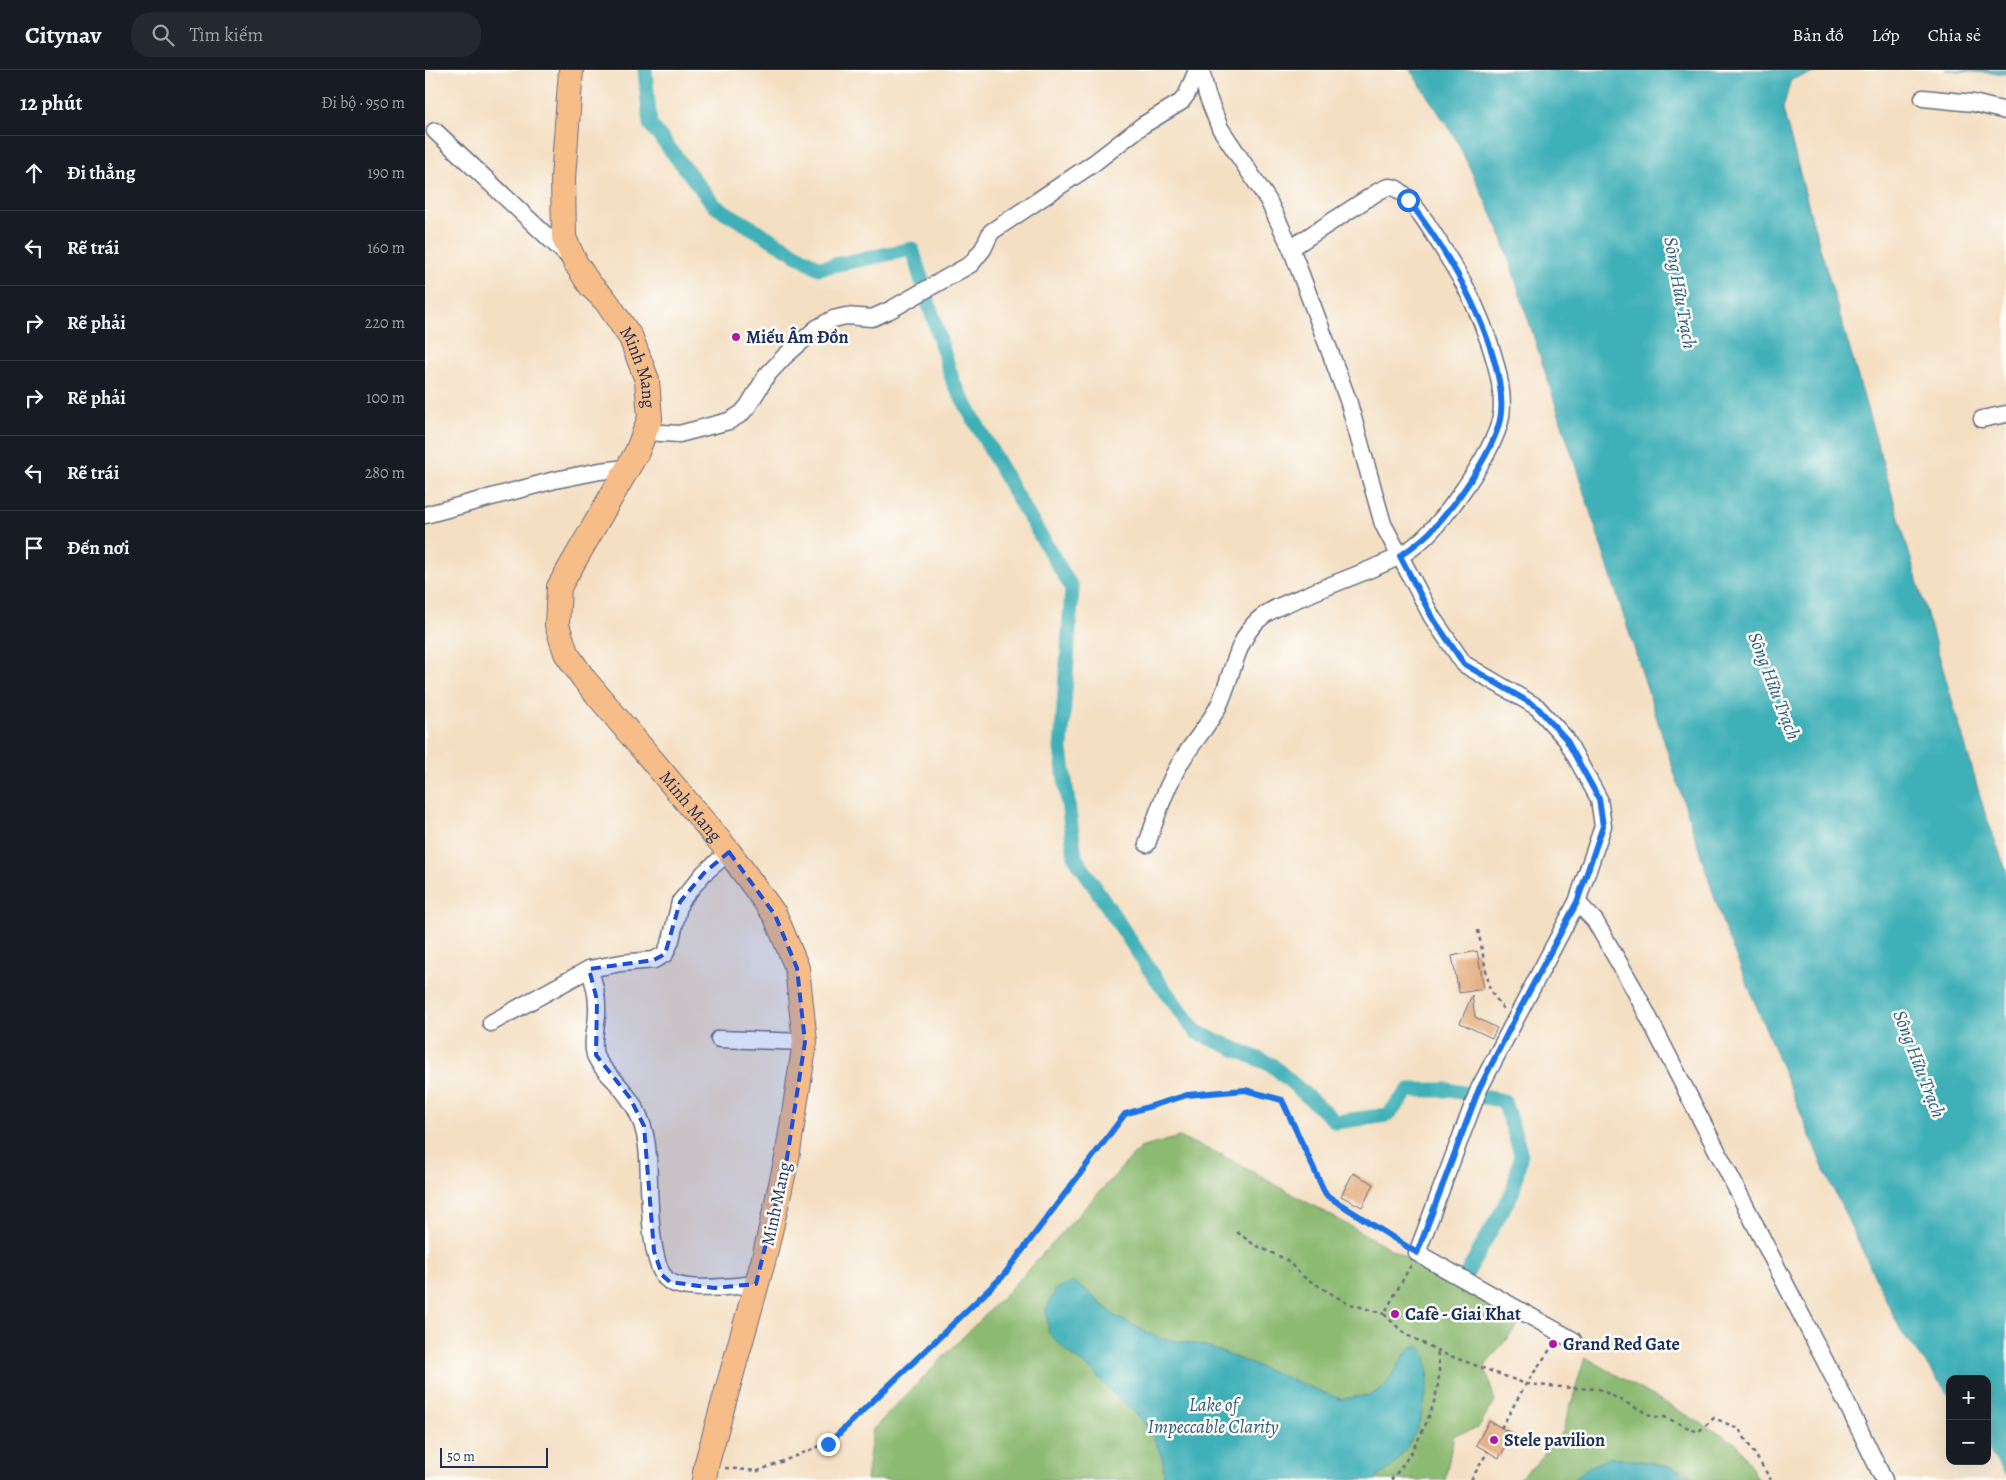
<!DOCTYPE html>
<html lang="vi">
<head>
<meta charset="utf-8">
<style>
  body { margin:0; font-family:Alegreya,serif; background:#242831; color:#f1f3f6 }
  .controls { position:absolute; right:15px; bottom:15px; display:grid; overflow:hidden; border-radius:10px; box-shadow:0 5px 20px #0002 }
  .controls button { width:45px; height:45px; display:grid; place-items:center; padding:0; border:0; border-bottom:1px solid #363941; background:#171b24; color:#f1f3f6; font:25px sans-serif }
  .scale { position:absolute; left:15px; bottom:12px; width:108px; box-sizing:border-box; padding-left:5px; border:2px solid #1b2f5e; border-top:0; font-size:14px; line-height:18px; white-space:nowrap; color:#1b2f5e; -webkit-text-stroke:4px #fdfcf7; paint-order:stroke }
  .stop { position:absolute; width:15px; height:15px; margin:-11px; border:4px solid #1a73e8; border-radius:50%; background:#fff }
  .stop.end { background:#1a73e8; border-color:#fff; box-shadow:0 1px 5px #0008 }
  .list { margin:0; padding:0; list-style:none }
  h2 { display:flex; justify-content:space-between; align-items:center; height:65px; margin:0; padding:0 20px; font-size:21px }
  h2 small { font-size:16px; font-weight:400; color:#9ea1a6 }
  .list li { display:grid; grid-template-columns:32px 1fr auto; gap:15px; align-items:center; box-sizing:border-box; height:75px; padding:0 20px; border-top:1px solid #363941 }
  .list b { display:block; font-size:19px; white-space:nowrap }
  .list em { font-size:16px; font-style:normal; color:#9ea1a6 }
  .icon { flex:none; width:28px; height:28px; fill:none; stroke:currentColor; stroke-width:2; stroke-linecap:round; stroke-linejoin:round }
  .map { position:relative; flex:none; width:1581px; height:1410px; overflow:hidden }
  header { display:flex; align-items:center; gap:30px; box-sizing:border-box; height:70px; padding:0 25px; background:#171b24; border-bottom:1px solid #363941 }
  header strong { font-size:24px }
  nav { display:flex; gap:28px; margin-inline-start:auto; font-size:18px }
  .search { width:350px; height:45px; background:#242831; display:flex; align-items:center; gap:12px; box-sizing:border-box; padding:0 18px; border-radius:20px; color:#9ea1a6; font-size:19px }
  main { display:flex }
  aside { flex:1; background:#171b24 }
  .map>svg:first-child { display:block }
</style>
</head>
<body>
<header>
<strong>Citynav</strong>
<div class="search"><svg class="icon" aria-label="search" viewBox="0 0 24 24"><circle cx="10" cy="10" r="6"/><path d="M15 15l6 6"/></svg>Tìm kiếm</div>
<nav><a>Bản đồ</a><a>Lớp</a><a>Chia sẻ</a></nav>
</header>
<main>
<aside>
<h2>12 phút<small>Đi bộ · 950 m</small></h2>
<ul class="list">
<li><svg class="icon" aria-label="ahead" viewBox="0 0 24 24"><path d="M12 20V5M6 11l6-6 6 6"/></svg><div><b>Đi thẳng</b></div><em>190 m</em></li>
<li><svg class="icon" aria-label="left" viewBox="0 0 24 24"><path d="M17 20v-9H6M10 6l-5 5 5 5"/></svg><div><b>Rẽ trái</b></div><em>160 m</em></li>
<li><svg class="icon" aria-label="right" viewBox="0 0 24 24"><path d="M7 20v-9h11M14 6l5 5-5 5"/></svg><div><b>Rẽ phải</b></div><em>220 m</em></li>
<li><svg class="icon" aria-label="right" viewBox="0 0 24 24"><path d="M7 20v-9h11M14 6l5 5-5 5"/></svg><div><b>Rẽ phải</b></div><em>100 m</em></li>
<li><svg class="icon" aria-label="left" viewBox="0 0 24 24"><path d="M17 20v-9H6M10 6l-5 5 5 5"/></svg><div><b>Rẽ trái</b></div><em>280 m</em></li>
<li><svg class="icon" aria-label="arrive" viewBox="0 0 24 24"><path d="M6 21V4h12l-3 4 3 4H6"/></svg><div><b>Đến nơi</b></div></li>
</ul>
</aside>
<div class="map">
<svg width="1581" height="1410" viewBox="0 0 1581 1410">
  <rect width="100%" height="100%" fill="#fdfcf7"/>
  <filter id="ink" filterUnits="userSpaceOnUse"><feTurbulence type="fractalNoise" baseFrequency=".02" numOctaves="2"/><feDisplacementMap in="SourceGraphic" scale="10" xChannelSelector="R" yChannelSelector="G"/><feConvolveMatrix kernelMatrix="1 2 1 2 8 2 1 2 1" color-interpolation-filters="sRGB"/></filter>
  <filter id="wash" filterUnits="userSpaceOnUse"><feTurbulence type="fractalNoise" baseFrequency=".0096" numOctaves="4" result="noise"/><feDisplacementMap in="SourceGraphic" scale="20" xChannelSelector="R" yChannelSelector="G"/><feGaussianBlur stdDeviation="1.12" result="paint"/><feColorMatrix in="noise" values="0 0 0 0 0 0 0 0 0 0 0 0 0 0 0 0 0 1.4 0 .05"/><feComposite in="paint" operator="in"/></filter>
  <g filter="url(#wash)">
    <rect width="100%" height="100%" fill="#f4dfc3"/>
    <g fill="#8dba72" stroke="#547468">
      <path d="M754 1067 797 1085 1096 1251 1060 1296 1070 1331 1053 1358 1029 1365 1020 1410H950L970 1393 991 1360 998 1335 1004 1302 993 1276 987 1277 980 1284 960 1316 946 1325 915 1329 781 1276 733 1268 690 1246 661 1220 642 1282 669 1302 687 1322 712 1344 729 1368 738 1390 739 1410H441L448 1359 586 1218 715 1078Z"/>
      <path d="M1160 1287 1312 1374 1334 1410H1271L1259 1401 1223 1392 1187 1387 1164 1397 1147 1410H1092L1111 1394 1138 1361Z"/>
    </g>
    <g fill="#3fb0b8" stroke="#2d708b">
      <path d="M985 0H1402L1366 9 1358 39 1388 153 1560 743 1581 800V1406L1562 1378V1309H1525V1326L1477 1263 1399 1100 1300 860 1075 162 1031 69Z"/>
      <path d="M1520 0H1581V4Z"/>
      <path d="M648 1212 661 1220 690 1246 733 1268 781 1276 915 1329 946 1325 960 1316 980 1284 987 1277H995C1011 1291 999 1341 992 1359 987 1370 978 1383 971 1392 966 1399 957 1404 950 1410H739L738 1390 729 1368 712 1344 687 1322 669 1302 642 1282 624 1263 621 1239 631 1219Z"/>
      <path d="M1187 1387C1215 1391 1247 1393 1271 1410H1147L1164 1397Z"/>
    </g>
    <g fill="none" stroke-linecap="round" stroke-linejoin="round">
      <path stroke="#3fb0b8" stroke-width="15" d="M220 0 225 54 290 136 394 198 487 179 528 312 588 420 647 518 636 679 650 787 724 899 771 962 847 995 911 1052 963 1045 984 1020H1024L1079 1031 1096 1084 1088 1121 1037 1212"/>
    </g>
    <g id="blocks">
      <g fill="#e2a878">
        <path d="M1052 881 1059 919 1034 923 1027 886Z"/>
        <path d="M1047 925 1050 947 1072 958 1067 968 1035 953Z"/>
        <path d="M928 1103 949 1114 937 1137 916 1126Z"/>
        <path d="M1064 1351 1088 1364 1074 1388 1051 1375Z"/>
      </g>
    </g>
  </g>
  <g filter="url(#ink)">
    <use href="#blocks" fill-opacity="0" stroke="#676d81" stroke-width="1"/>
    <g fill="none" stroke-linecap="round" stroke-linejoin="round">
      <defs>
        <g id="minor">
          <path d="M776 0 782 25 795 58 843 130 866 178 923 330 958 454 1007 547 1039 594 1112 637 1141 669 1174 729 1178 756 1152 832 1054 1019 992 1183 1148 1270"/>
          <path d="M1498 28 1548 33 1581 41"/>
          <path d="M10 61 144 187"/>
          <path d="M1557 349 1581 344"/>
          <path d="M220 362 254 364 304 351 316 344 323 336 342 305 360 286 392 258 408 249 421 246 447 248 465 240 546 194 558 179 566 162 669 93 718 55 756 32 762 24 772 0"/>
          <path d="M0 445 130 410 175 401 202 398"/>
          <path d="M722 774C732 745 741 716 757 690 768 672 783 656 793 637 806 611 811 571 832 551 846 538 865 532 882 525 912 512 944 501 973 487 998 474 1018 449 1034 426 1049 405 1066 380 1074 355 1087 314 1051 232 1029 197 1017 178 989 127 970 118 964 115 959 119 954 121L866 178"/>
          <path d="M1152 832 1170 851 1209 919 1420 1330 1459 1410"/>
          <path d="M164 899C170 914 173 927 172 943 172 957 166 971 170 985 174 995 183 1004 191 1012 212 1036 221 1054 223 1087 225 1113 222 1197 244 1211 263 1223 309 1216 331 1214"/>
          <path d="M66 953 164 899 196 893 229 890 240 884 246 870 255 832 279 803 304 782"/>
          <path d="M294 969 380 972"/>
        </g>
        <g id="highway">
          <path id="s1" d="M146 0 138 109 139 168 150 192 165 215 181 231 206 268 222 310 225 348 212 382 134 517 132 555 141 583 159 609 304 782 350 845 372 898 380 972 362 1088 339 1188 281 1396 279 1410"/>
        </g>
      </defs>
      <use href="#minor" stroke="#676d81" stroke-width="19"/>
      <use href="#highway" stroke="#676d81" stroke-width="26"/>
      <g stroke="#676d81" stroke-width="2.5" stroke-dasharray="4 4" stroke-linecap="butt">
        <path d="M1053 860 1065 920 1079 940"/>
        <path d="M812 1162 828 1174 862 1190 877 1206 922 1233 959 1244"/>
        <path d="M986 1195 959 1244 980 1264 1020 1284 1101 1314 1147 1318 1174 1319 1229 1347H1239L1273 1362 1289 1348 1314 1359 1346 1410"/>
        <path d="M1076 1358 1101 1314 1126 1278"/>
        <path d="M300 1398 333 1401 403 1373 579 1206 699 1044 762 1025 820 1020 857 1030 901 1125 980 1175"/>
        <path d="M966 1410C989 1384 1015 1334 1014 1299 1014 1292 1013 1286 1012 1280"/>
        <path d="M1046 1410 1063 1381"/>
      </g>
      <use href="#minor" stroke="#fff" stroke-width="16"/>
      <use href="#highway" stroke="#f7bd88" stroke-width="24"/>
    </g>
  </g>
  <g fill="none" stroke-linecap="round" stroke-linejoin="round" filter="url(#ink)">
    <path stroke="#1a73e8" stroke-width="6" d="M403 1374 578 1206 700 1044 762 1025 820 1020 857 1030 901 1125 992 1183 1054 1019 1088 952 1152 832 1178 756 1174 729 1141 669 1112 637 1039 594 1007 547 975 486C985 479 996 471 1005 462 1029 437 1073 377 1076 343 1078 322 1073 302 1067 283 1049 226 1019 177 983 130"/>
  </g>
  <path fill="#1d4ed8" fill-opacity="0.2" stroke="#1d4ed8" stroke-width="4" stroke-dasharray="10 6" stroke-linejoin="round" d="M304 782 350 845 372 898 380 972 362 1088 331 1214 289 1218 245 1212 237 1205 229 1181 219 1056 205 1028 171 985 172 930 164 899 229 890 240 884 255 832 279 803Z"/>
  <g fill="#b5179e" stroke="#fdfcf7" stroke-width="2">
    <circle cx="311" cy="267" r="5"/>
    <circle cx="970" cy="1244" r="5"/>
    <circle cx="1128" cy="1274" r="5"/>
    <circle cx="1069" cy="1370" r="5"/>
  </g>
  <g text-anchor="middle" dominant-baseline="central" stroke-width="5" stroke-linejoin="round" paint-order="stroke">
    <g font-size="18" font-weight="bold" fill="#1b2f5e" stroke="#fdfcf7" text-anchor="start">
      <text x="321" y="267">Miếu Âm Đồn</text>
      <text x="980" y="1244">Cafè - Giai Khat</text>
      <text x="1138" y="1274">Grand Red Gate</text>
      <text x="1079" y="1370">Stele pavilion</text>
    </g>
    <g font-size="18" fill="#1b2f5e" stroke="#fdfcf7">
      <text stroke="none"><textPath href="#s1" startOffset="320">Minh Mang</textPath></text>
      <text stroke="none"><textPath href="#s1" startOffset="830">Minh Mang</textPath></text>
      <text transform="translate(351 1134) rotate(-78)">Minh Mang</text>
    </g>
    <g font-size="19" font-style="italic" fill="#285c7e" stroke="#fdfcf7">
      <text transform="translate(1255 223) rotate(80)">Sông Hữu Trạch</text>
      <text transform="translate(1349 616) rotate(69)">Sông Hữu Trạch</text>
      <text transform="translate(1494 994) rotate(69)">Sông Hữu Trạch</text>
      <text x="788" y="1335">Lake of<tspan x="788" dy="22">Impeccable Clarity</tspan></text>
    </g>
  </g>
</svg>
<div class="controls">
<button>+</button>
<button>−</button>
</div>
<div class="scale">50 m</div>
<div class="stop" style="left:983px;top:130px"></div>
<div class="stop end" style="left:403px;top:1374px"></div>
</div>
</main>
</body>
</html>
